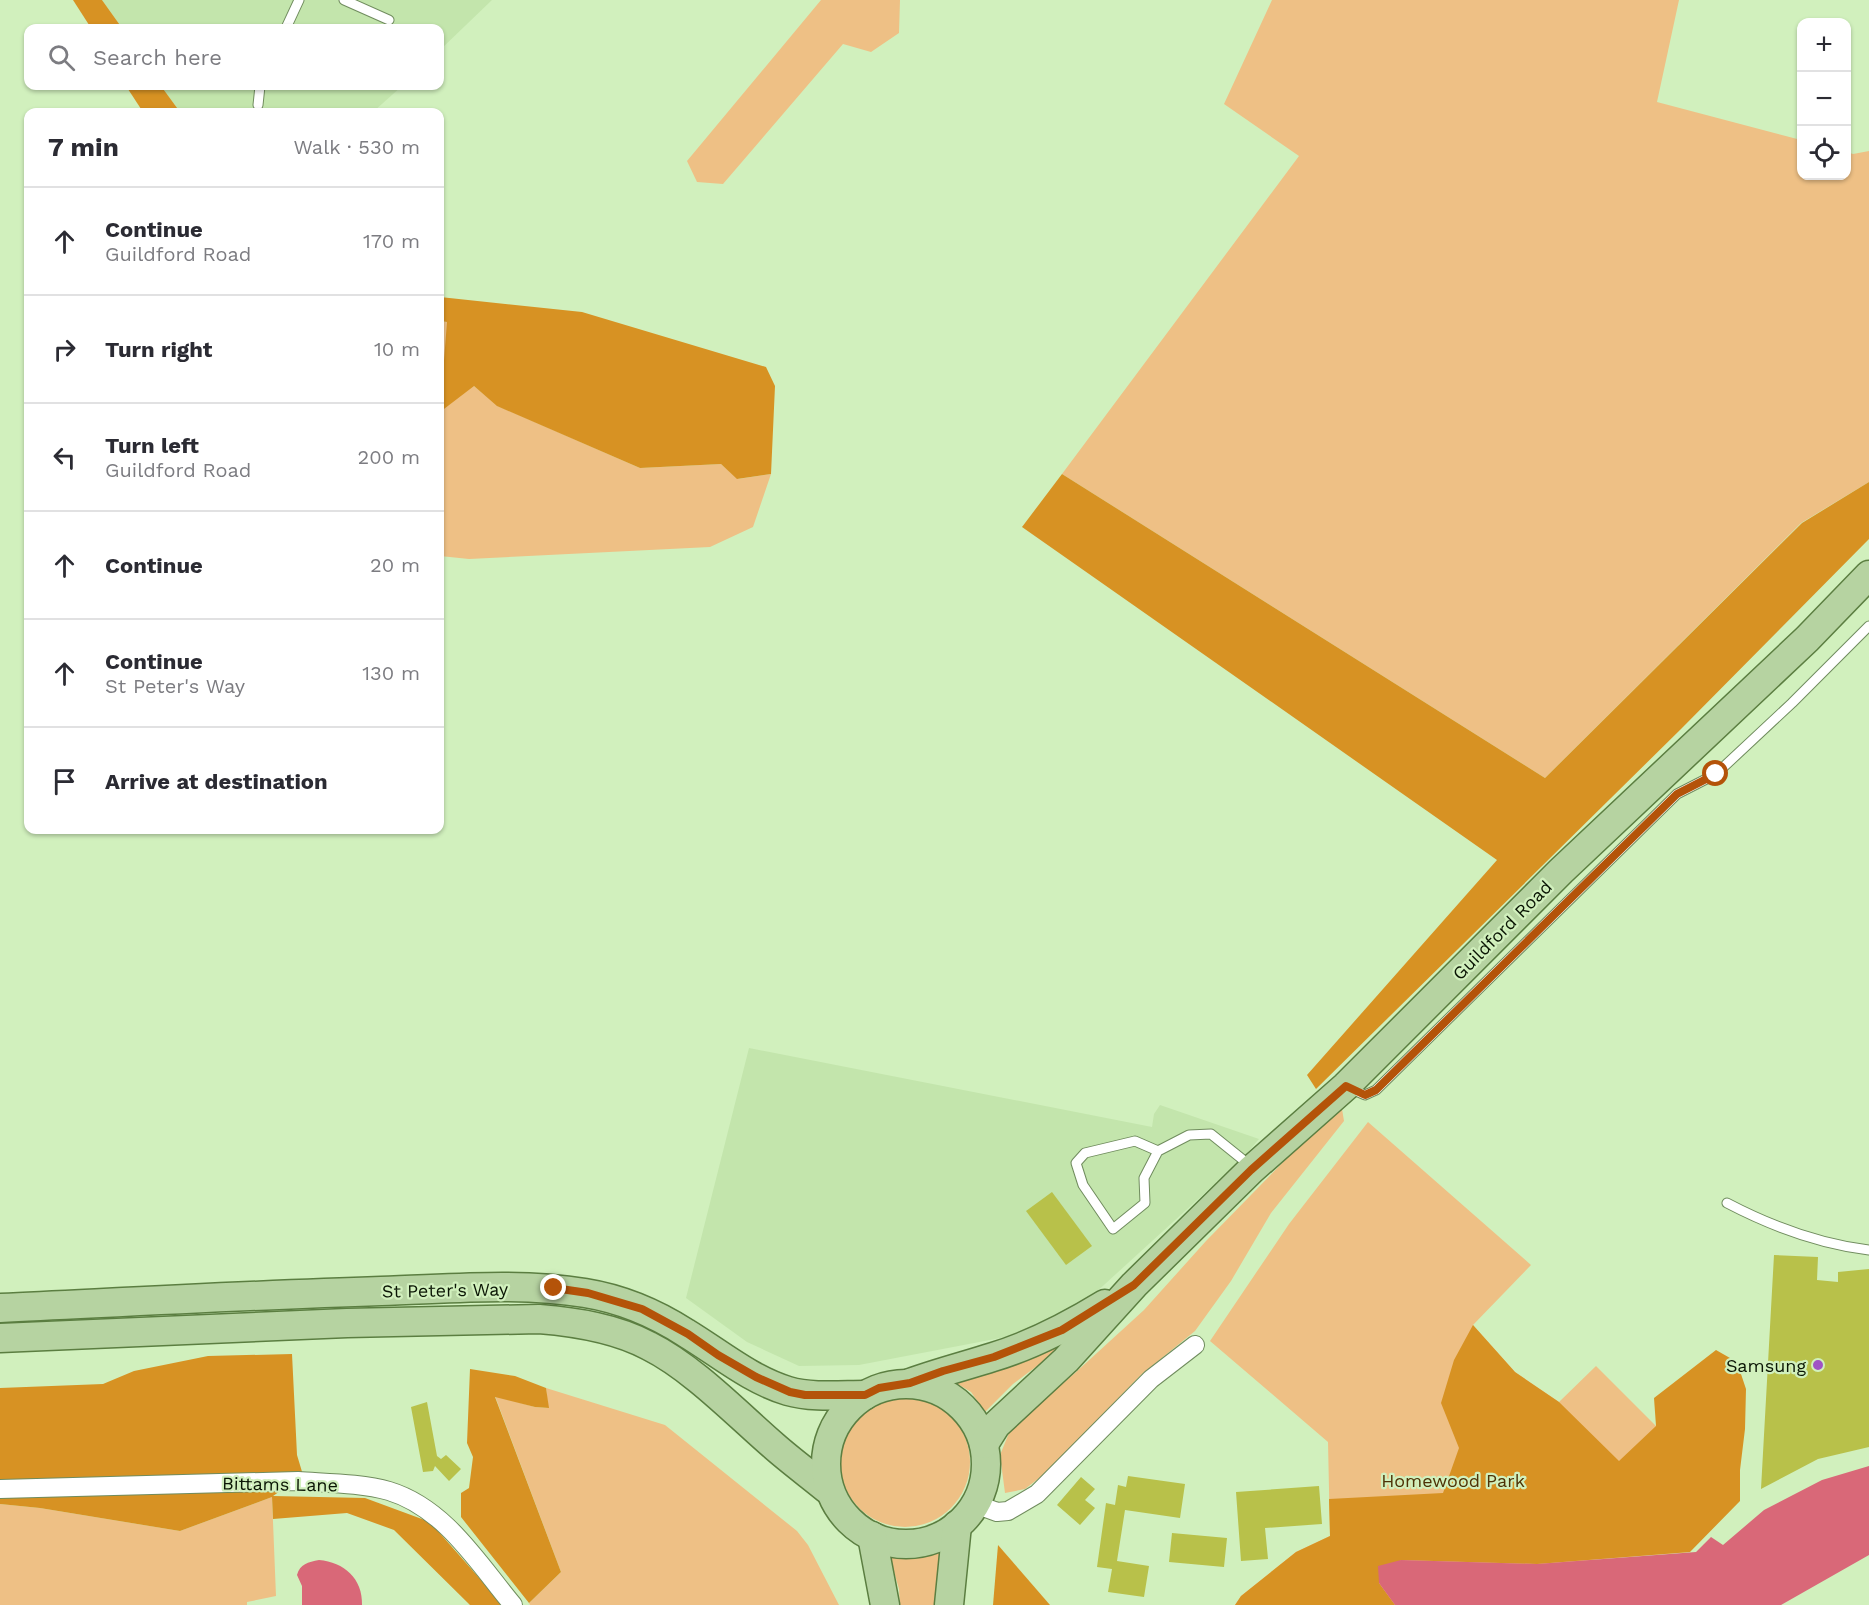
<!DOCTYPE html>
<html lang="en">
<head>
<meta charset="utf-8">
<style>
  body { margin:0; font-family:"Work Sans",sans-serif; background:#f2f2f3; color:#2b2b33 }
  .controls { position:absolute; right:18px; top:18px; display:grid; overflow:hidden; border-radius:12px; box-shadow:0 2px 4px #0004 }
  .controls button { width:54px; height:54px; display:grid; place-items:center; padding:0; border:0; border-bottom:2px solid #e1e1e2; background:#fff; color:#2b2b33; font:30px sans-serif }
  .stop { position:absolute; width:18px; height:18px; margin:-14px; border:4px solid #b45309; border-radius:50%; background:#fff }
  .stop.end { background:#b45309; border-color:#fff; box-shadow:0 2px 6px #0008 }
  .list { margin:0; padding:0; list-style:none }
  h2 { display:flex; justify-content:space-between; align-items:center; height:78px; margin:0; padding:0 24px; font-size:26px }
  h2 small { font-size:20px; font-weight:400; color:#7c7c81 }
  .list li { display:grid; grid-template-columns:39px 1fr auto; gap:18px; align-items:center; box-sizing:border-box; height:108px; padding:0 24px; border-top:2px solid #e1e1e2 }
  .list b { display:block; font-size:22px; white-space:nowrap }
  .list p { margin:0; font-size:20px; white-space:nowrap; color:#7c7c81 }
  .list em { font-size:20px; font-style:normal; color:#7c7c81 }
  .icon { flex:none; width:33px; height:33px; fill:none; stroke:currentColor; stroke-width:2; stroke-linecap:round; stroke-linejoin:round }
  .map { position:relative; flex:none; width:1869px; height:1605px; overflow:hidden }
  .search { position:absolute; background:#fff; box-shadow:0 2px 4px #0004; left:24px; top:24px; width:420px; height:66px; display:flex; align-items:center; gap:15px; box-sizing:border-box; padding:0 21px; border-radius:12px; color:#7c7c81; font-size:22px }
  .panel { position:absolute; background:#fff; box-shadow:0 2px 4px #0004; left:24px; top:108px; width:420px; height:726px; border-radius:12px }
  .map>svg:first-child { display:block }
</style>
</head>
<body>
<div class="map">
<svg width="1869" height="1605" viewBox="0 0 1869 1605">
  <rect width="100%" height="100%" fill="#d1f0bd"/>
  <g fill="#c3e5ac">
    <path d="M102 0H492L440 50V28H122Z"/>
    <path d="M161 86H402L373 112H180Z"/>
    <path d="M749 1048 1152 1127 1154 1114 1160 1105 1259 1139 1242 1159 1082 1305 1016 1335 859 1365 799 1366 747 1342 686 1298Z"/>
  </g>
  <g fill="#eec085">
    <path d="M821 0H900L899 33 871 52 843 44 723 184 697 182 687 161Z"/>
    <path d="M1272 0H1679L1657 102 1801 140 1802 176H1846L1847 152 1853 154 1869 151V482L1801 523 1545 778 1062 474 1299 156 1224 104Z"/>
    <path d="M440 321 447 322 474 386 498 406 640 468 721 464 738 479 771 474 753 527 710 547 469 559 440 556Z"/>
    <path d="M1341 1103 1344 1121 1271 1213 1231 1281 1195 1331 1141 1375 1047 1472 1025 1489 1005 1493 1000 1455 1011 1428 1075 1373 1144 1310 1206 1241Z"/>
    <path d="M1368 1122 1531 1265 1473 1325 1515 1372 1559 1402 1596 1366 1656 1426 1690 1552 1590 1560 1615 1605H1235L1241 1596 1296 1552 1330 1536 1328 1442 1210 1341 1289 1224Z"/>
    <path d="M1056 1342 1065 1345 1013 1384 985 1412 971 1392 951 1380Z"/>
    <path d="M546 1388 665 1425 797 1531 808 1545 839 1605H530L529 1603 561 1572 495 1396 535 1407 548 1408Z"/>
    <circle cx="905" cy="1462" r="65"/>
    <path d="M272 1497 276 1596 247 1602V1605H0V1504L40 1508 180 1531Z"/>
    <path d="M947 1541 937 1605H900L899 1589 888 1551 937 1547Z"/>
  </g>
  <g fill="#d79223">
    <path d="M73 0H102L122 28H91Z"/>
    <path d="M126 86H161L180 112H143Z"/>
    <path d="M440 297 582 312 766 367 775 386 771 474 737 479 721 464 640 468 497 406 474 386 440 412 447 322 440 321Z"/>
    <path d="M1062 474 1545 778 1802 523 1869 482V539L1681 729 1316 1089 1307 1075 1497 860 1022 527Z"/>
    <path d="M1473 1325 1515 1372 1559 1402 1619 1461 1656 1426 1654 1398 1716 1350 1737 1362 1746 1389 1745 1429 1740 1470V1501L1690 1552 1537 1564 1401 1560 1379 1583 1395 1605H1235L1241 1596 1296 1552 1330 1536 1329 1499 1443 1493 1459 1448 1441 1403 1454 1360Z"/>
    <path d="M292 1354 297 1455 303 1475 273 1496 365 1498 430 1522 503 1605H470L394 1530 347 1513 273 1519 272 1497 180 1531 40 1508 0 1504V1388L103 1384 134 1371 208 1356Z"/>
    <path d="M470 1369 515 1376 546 1388 549 1408 535 1407 495 1397 561 1572 529 1603 461 1517V1493L469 1488 473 1457 467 1443Z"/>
    <path d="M998 1545 1050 1605H993Z"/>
  </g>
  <g fill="#d96878">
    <path d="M1869 1466V1555L1781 1605H1395L1379 1583 1378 1566 1401 1560 1537 1564 1696 1552 1711 1537 1723 1545 1764 1510 1822 1480Z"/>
    <path d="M319 1560C344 1562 363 1579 362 1605H302V1586L297 1575C300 1564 308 1562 319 1560Z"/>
  </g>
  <g fill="#b8c14a">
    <path d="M1052 1192 1092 1246 1066 1265 1026 1211Z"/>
    <path d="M1774 1255 1818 1257 1817 1280 1838 1282V1272L1869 1269V1447L1818 1459 1761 1489Z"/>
    <path d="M427 1402 437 1456 441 1459 446 1455 461 1469 449 1481 435 1466 433 1471 423 1472 411 1407Z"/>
    <path d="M1128 1476 1185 1484 1180 1518 1125 1510 1117 1561 1149 1566 1144 1597 1108 1592 1112 1569 1097 1567 1106 1503 1115 1505 1118 1485 1126 1487Z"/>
    <path d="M1081 1477 1095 1489 1085 1500 1095 1508 1080 1525 1057 1505Z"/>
    <path d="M1319 1486 1322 1524 1265 1528 1268 1559 1241 1561 1236 1492Z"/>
    <path d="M1172 1533 1227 1538 1224 1567 1169 1562Z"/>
  </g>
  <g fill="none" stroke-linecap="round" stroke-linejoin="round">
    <defs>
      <g id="lane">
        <path d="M344 0 389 20"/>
        <path d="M286 28 299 0"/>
        <path d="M258 105 260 86"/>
        <path d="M1349 1088 1365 1095 1376 1090 1677 794 1716 774 1792 703 1869 626"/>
        <path d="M1158 1151 1135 1141 1085 1153 1076 1163 1083 1185 1113 1229 1145 1203 1144 1178 1158 1151 1189 1135 1211 1134 1242 1159 1249 1168"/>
        <path d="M1727 1203C1771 1226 1819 1244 1869 1250"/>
      </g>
      <g id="street">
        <path d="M0 1489 298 1481C326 1483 362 1483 389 1491 445 1508 478 1563 513 1605"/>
        <path d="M975 1504 997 1512 1008 1511 1037 1494 1151 1379 1195 1345"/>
      </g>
      <g id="primary">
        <path d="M0 1308C127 1302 254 1295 381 1291 449 1289 519 1282 585 1293 622 1299 655 1313 686 1333 719 1353 751 1380 788 1391 812 1398 841 1395 865 1395"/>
        <path d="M0 1338 347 1323 539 1319C576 1322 616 1328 649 1346 693 1368 737 1414 774 1446 791 1461 810 1475 827 1489"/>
        <path d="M910 1383C937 1373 965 1366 993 1357 1033 1345 1069 1326 1105 1304"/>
        <circle cx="906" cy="1464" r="80"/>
        <path d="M984 1444 996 1425 1066 1360 1134 1285 1251 1170 1346 1086 1561 871 1807 639 1869 575"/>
        <path d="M872 1536 885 1605"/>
        <path d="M949 1605 957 1525"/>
      </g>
    </defs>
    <use href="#lane" stroke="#708c5e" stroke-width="11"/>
    <use href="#street" stroke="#708c5e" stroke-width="20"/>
    <use href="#primary" stroke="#5b7e41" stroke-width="31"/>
    <use href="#lane" stroke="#fff" stroke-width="9"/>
    <use href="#street" stroke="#fff" stroke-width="18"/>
    <use href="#primary" stroke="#b6d3a1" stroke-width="28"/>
  </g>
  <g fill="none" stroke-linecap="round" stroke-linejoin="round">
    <path stroke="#b45309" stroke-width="8" d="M554 1288 588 1293 642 1309 688 1334 718 1355 756 1377 790 1392 805 1395H865L879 1388 910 1383 943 1371 994 1357 1062 1330 1134 1285 1251 1170 1346 1086 1365 1095 1376 1090 1677 794 1716 774"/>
  </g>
  <circle fill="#a053c5" stroke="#d1f0bd" stroke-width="2" cx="1818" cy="1365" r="6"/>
  <g text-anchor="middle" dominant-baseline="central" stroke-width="4.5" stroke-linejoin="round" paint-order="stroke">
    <g font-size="18" fill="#0a1504" stroke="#d1f0bd">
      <text transform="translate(1502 930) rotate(-45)">Guildford Road</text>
      <text transform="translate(445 1290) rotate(-1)">St Peter's Way</text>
      <text transform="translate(280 1484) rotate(1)">Bittams Lane</text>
    </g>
    <g font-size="18" fill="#0a1504" stroke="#d1f0bd" text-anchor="end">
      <text x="1806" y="1365">Samsung</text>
    </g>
    <g font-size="18" fill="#4e3206" stroke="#d1f0bd">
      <text x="1453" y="1480">Homewood Park</text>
    </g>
  </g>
</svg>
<div class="controls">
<button>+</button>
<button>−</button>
<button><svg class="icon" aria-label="locate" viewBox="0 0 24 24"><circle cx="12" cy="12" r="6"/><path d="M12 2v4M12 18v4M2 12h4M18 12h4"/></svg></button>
</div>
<div class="stop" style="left:1716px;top:774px"></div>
<div class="stop end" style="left:554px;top:1288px"></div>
<div class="search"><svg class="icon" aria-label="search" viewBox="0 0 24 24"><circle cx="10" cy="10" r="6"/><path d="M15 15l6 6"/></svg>Search here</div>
<section class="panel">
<h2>7 min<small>Walk · 530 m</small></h2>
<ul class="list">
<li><svg class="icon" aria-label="ahead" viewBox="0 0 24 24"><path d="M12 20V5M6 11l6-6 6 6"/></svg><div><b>Continue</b><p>Guildford Road</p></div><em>170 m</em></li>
<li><svg class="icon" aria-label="right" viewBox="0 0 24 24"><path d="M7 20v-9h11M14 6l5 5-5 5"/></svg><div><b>Turn right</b></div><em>10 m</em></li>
<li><svg class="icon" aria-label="left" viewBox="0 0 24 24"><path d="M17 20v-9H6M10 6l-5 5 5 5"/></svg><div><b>Turn left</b><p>Guildford Road</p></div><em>200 m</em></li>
<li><svg class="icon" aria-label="ahead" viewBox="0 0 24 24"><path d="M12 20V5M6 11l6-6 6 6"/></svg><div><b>Continue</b></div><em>20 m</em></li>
<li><svg class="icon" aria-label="ahead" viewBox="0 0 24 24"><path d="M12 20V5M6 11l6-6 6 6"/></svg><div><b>Continue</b><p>St Peter's Way</p></div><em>130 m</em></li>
<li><svg class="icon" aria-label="arrive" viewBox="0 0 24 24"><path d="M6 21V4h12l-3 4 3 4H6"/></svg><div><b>Arrive at destination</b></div></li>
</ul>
</section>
</div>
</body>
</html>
